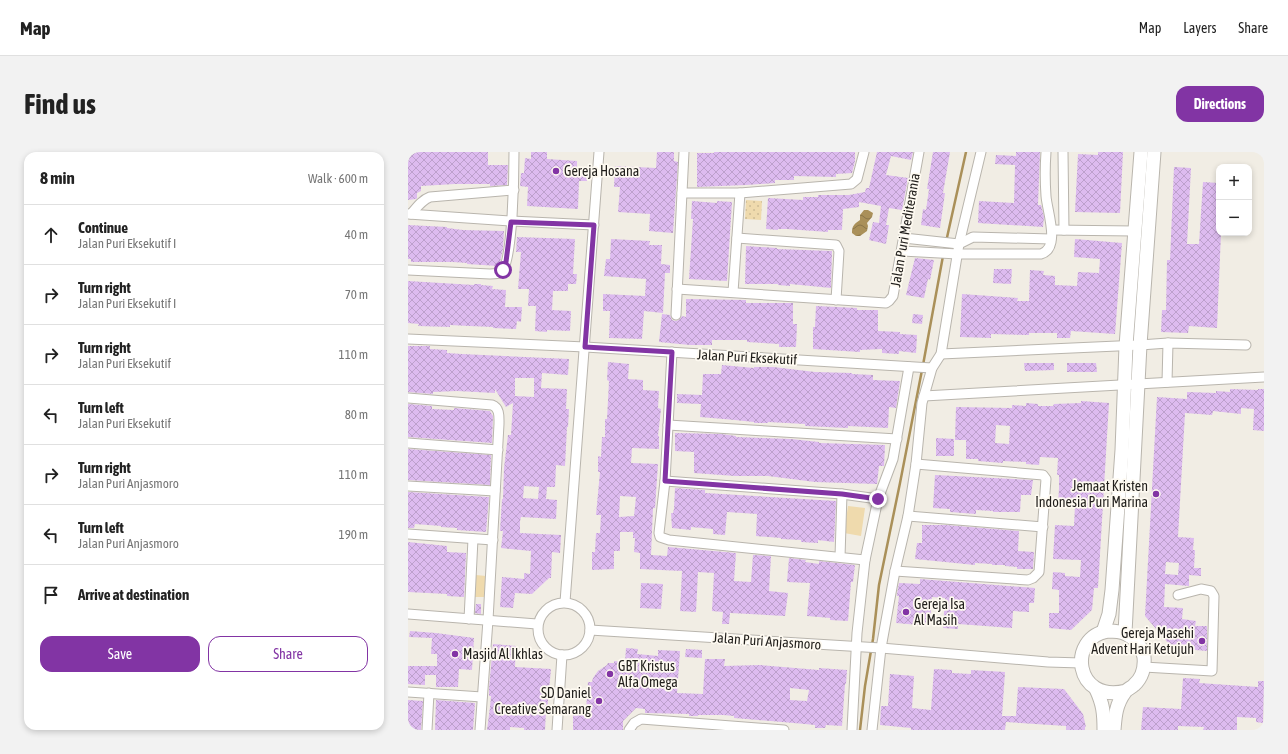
<!DOCTYPE html>
<html lang="en">
<head>
<meta charset="utf-8">
<style>
  body { margin:0; font-family:"Asap Condensed",sans-serif; background:#f2f2f2; color:#222 }
  .controls { position:absolute; right:12px; top:12px; display:grid; overflow:hidden; border-radius:8px; box-shadow:0 2px 6px #0003 }
  .controls button { width:36px; height:36px; display:grid; place-items:center; padding:0; border:0; border-bottom:1px solid #e0e0e0; background:#fff; color:#222; font:20px sans-serif }
  .stop { position:absolute; width:12px; height:12px; margin:-9px; border:3px solid #8234a4; border-radius:50%; background:#fff }
  .stop.end { background:#8234a4; border-color:#fff; box-shadow:0 1px 4px #0008 }
  .list { margin:0; padding:0; list-style:none }
  h2 { display:flex; justify-content:space-between; align-items:center; height:52px; margin:0; padding:0 16px; font-size:17px }
  h2 small { font-size:13px; font-weight:400; color:#767676 }
  .list li { display:grid; grid-template-columns:26px 1fr auto; gap:12px; align-items:center; box-sizing:border-box; height:60px; padding:0 16px; border-top:1px solid #e0e0e0 }
  .list b { display:block; font-size:15px; white-space:nowrap }
  .list p { margin:0; font-size:13px; white-space:nowrap; color:#767676 }
  .list em { font-size:13px; font-style:normal; color:#767676 }
  .actions { display:flex; gap:8px; padding:12px 16px }
  .actions a { flex:1; padding:9px 0; border:1px solid #8234a4; border-radius:12px; text-align:center; font-size:14px; color:#8234a4 }
  .actions .main { background:#8234a4; color:#fff }
  .icon { flex:none; width:22px; height:22px; fill:none; stroke:currentColor; stroke-width:2; stroke-linecap:round; stroke-linejoin:round }
  .map { position:relative; flex:none; width:856px; height:578px; overflow:hidden; border-radius:12px }
  header { display:flex; align-items:center; gap:24px; box-sizing:border-box; height:56px; padding:0 20px; background:#fff; border-bottom:1px solid #e0e0e0 }
  header strong { font-size:19px }
  nav { display:flex; gap:22px; margin-inline-start:auto; font-size:14px }
  .intro { display:flex; align-items:center; justify-content:space-between; box-sizing:border-box; height:96px; padding:0 24px }
  h1 { margin:0; font-size:28px }
  .button { padding:10px 18px; border-radius:12px; background:#8234a4; color:#fff; font-size:14px; font-weight:700 }
  main { display:flex; gap:24px; padding:0 24px }
  aside { flex:1; background:#fff; border-radius:12px; box-shadow:0 2px 6px #0003 }
  .map>svg:first-child { display:block }
</style>
</head>
<body>
<header>
<strong>Map</strong>
<nav><a>Map</a><a>Layers</a><a>Share</a></nav>
</header>
<div class="intro"><h1>Find us</h1><a class="button">Directions</a></div>
<main>
<aside>
<h2>8 min<small>Walk · 600 m</small></h2>
<ul class="list">
<li><svg class="icon" aria-label="ahead" viewBox="0 0 24 24"><path d="M12 20V5M6 11l6-6 6 6"/></svg><div><b>Continue</b><p>Jalan Puri Eksekutif I</p></div><em>40 m</em></li>
<li><svg class="icon" aria-label="right" viewBox="0 0 24 24"><path d="M7 20v-9h11M14 6l5 5-5 5"/></svg><div><b>Turn right</b><p>Jalan Puri Eksekutif I</p></div><em>70 m</em></li>
<li><svg class="icon" aria-label="right" viewBox="0 0 24 24"><path d="M7 20v-9h11M14 6l5 5-5 5"/></svg><div><b>Turn right</b><p>Jalan Puri Eksekutif</p></div><em>110 m</em></li>
<li><svg class="icon" aria-label="left" viewBox="0 0 24 24"><path d="M17 20v-9H6M10 6l-5 5 5 5"/></svg><div><b>Turn left</b><p>Jalan Puri Eksekutif</p></div><em>80 m</em></li>
<li><svg class="icon" aria-label="right" viewBox="0 0 24 24"><path d="M7 20v-9h11M14 6l5 5-5 5"/></svg><div><b>Turn right</b><p>Jalan Puri Anjasmoro</p></div><em>110 m</em></li>
<li><svg class="icon" aria-label="left" viewBox="0 0 24 24"><path d="M17 20v-9H6M10 6l-5 5 5 5"/></svg><div><b>Turn left</b><p>Jalan Puri Anjasmoro</p></div><em>190 m</em></li>
<li><svg class="icon" aria-label="arrive" viewBox="0 0 24 24"><path d="M6 21V4h12l-3 4 3 4H6"/></svg><div><b>Arrive at destination</b></div></li>
</ul>
<div class="actions"><a class="main">Save</a><a>Share</a></div>
</aside>
<div class="map">
<svg width="856" height="578" viewBox="0 0 856 578">
  <defs>
    <pattern id="park-dots" width="8" height="8" patternUnits="userSpaceOnUse"><rect width="8" height="8" fill="#efdaad"/><path d="M2 2h.1M6 6h.1" fill="none" stroke="#cdbb94" stroke-width="1.8" stroke-linecap="round"/></pattern>
    <pattern id="water-waves" width="16" height="10" patternUnits="userSpaceOnUse"><rect width="16" height="10" fill="#aa9059"/><path d="M0 5q4-4 8 0t8 0" fill="none" stroke="#8a7549"/></pattern>
    <pattern id="building-cross-hatch" width="8" height="8" patternUnits="userSpaceOnUse"><rect width="8" height="8" fill="#ddbbef"/><path d="M0 0l8 8M0 8l8-8" fill="none" stroke="#bda0cc"/></pattern>
  </defs>
  <rect width="100%" height="100%" fill="#f1ede4"/>
  <g fill="#efdaad">
    <path d="M440 354 457 356 453 384 436 381Z"/>
    <path d="M68 423 78 424 77 445H67Z"/>
  </g>
  <path fill="url(#park-dots)" d="M338 48 354 49 353 68 337 67Z"/>
  <path fill="url(#water-waves)" d="M456 58H460L465 61 464 65 459 71 460 74 459 79 452 84H448L444 81C444 74 446 72 452 68V63Z"/>
  <g fill="none" stroke-linecap="round" stroke-linejoin="round">
    <g stroke="#aa9059" stroke-width="2.5">
      <path d="M536 99 558 0"/>
      <path d="M515 213 535 104"/>
      <path d="M452 578 457 534 465 487 471 433 492 331 514 218"/>
    </g>
  </g>
  <g fill="url(#building-cross-hatch)" fill-rule="evenodd">
    <path d="M0 0H80V13H100L99 33 82 34V32H47L13 34V39L9 41V46L8 47 0 48Z"/>
    <path d="M123 0H139V7L169 9V16H179V29H171L170 57 119 54 120 35 112 34 113 21H116L117 6 123 7Z"/>
    <path d="M249 0H266V9L270 10 265 81 241 79 242 62 210 60 212 35H206L207 14 248 16Z"/>
    <path d="M306 0H447V9L444 21 428 22V25L386 24V28H367V31L338 33 289 35V1H306Z"/>
    <path d="M469 0H505L503 8 483 4 478 23 500 26 494 58 481 56 478 73H481L478 92 461 88 465 70 471 71 473 54 451 50V55L435 57 434 78H420V80L379 77H370V78L358 77 360 46 395 48V45H410V43H441L457 40 458 36H461Z"/>
    <path d="M525 0H542L535 41H537L532 76 513 73 515 57 518 58 521 37H519Z"/>
    <path d="M608 0H632L630 53H633L636 65 635 75 570 71 571 49 606 51 607 13 587 12 588 3 608 4Z"/>
    <path d="M690 0H715L712 61 667 60 670 2 690 3Z"/>
    <path d="M766 15 783 16 779 92H791L795 30 811 31V81H813L809 176 781 174 780 181 753 180 754 158H758L759 108H762Z"/>
    <path d="M284 49 309 51V49L324 50 319 129 281 127 285 67H283Z"/>
    <path d="M0 73 39 75V76L55 78 96 79 95 97 92 110 90 114 59 112V111L45 110H3V107H0Z"/>
    <path d="M109 85 167 87 165 122H169L168 132H160V139H145L144 158 163 159 162 179 139 178V180L127 179 128 154H120L121 137H110L113 100H108Z"/>
    <path d="M203 87 242 89 241 93H254L253 112 262 113V121H257L255 161 236 159 234 187 201 186 202 159H195V142L237 144 238 127 196 124 198 107H202Z"/>
    <path d="M667 87 714 91 707 182 663 179 662 186H649V181H621V183L583 182V186L552 185 554 142 610 146 609 149H621L622 118 636 119 635 123 647 124V133L669 134 670 120 691 121 692 107 666 105Z"/>
    <path d="M338 94 369 96V97L424 99 423 136 382 132V134L370 133V132H337Z"/>
    <path d="M507 106 526 108 522 128 520 127 516 146 498 143Z"/>
    <path d="M586 117H604L603 132 585 131Z"/>
    <path d="M0 129 66 133V132H73V133L85 134 84 137 98 138 97 155H114L113 170 109 169 108 177 85 176V175L61 174 42 173V175L10 174 11 172 0 171Z"/>
    <path d="M278 147 338 148V151H385V172H389L388 195H371V192L339 190V188H304V193H282L251 190 254 162 262 163 264 168 267 169 271 168 274 164 278 165Z"/>
    <path d="M408 154 449 156V158H470V179L492 180V182L509 183 508 201 491 199V202L474 201V197L452 198V200L405 197V175H407Z"/>
    <path d="M505 162 515 163 514 172 504 171Z"/>
    <path d="M0 194H22V197L39 198V201L54 202 161 207 160 223 134 221 133 236 159 237 158 257H161L160 275H159L157 314 148 313 147 335H139L138 347 149 348 148 367 113 365 112 369V381L153 383 152 401 144 400 143 426H141L124 442 107 441 105 456 92 455 94 425 116 427V421L122 422 123 399 93 396 95 379H92L94 347H95L96 316 100 283H103L105 251 98 255 87 237V241L49 239 25 240V242L0 240ZM107 226H126V245L107 244ZM116 334 131 335 130 347 115 346Z"/>
    <path d="M200 210 221 212 220 227 235 228V238L251 239 250 256 253 257 250 284H251V297L224 296 223 311 250 312 248 341 247 356H245L243 403 259 404 260 395 328 401 326 429 343 430 345 403 363 404 361 439 380 441 377 464 322 461 321 472H314L315 460 304 459 306 421 290 420 288 460 272 459 274 419 232 417V401L226 400 227 386H225V380H212V399H206V417L184 418V400H187L188 381H192L193 363H188L192 320H190V304L193 305 194 285H197V267H199L201 229 199 228ZM212 344 228 345 226 364 211 365Z"/>
    <path d="M616 211H646V218L617 219Z"/>
    <path d="M659 211H688L689 220H659Z"/>
    <path d="M314 213 346 216V215H365L407 220 444 221V222L465 223V228L492 229 488 256 481 255 480 276 440 274V276L397 274V272L360 270V271H346V270L327 268 292 265 293 252 269 251V242L294 243 295 222H313Z"/>
    <path d="M822 237 850 238V237H856V279L845 278 846 257 833 256V262L805 259 804 263 777 261 770 385 786 386 785 398H787L786 416H793V424L781 423V434L757 432 756 455 775 456 774 467 788 469 787 474H799V499L776 497 775 499H767L737 464 749 245 779 247V240L808 241V239L822 240ZM758 410 771 411 770 423 757 422Z"/>
    <path d="M673 249 701 251 690 436H686L684 458 663 478 641 476V461H651V438L644 437 645 420 657 421V424L672 425 673 408 645 407 647 373 666 374 667 353 650 352 651 337V323H649L650 306 632 305 631 313 618 312V310L595 309V311L570 309V307H558V288H547L548 255 604 256V253L618 254V251L630 252V254H645L646 252 673 251ZM588 273 602 274 601 292 587 291Z"/>
    <path d="M0 252 24 254V257L46 258V256L82 259 85 264 84 291 0 285Z"/>
    <path d="M267 281 313 282 328 284V285L383 287 411 290V291L477 293 476 314H471L469 332 407 330 360 324H327L286 321V300L267 299Z"/>
    <path d="M528 286 546 287V304H528Z"/>
    <path d="M0 297 83 303 82 333 0 328Z"/>
    <path d="M527 323 625 328 623 343H613L612 360H585V359L568 358V362L542 360V357L525 356Z"/>
    <path d="M267 336 297 338V341L428 349 426 390 410 388V391L393 390V388L373 387V386L348 384 349 362 319 360 317 383 305 382V377L283 375V378L264 376 263 361H265L266 357Z"/>
    <path d="M0 340 81 345 78 380 49 378V376L33 375V374L7 372 6 376H0Z"/>
    <path d="M514 373H538L611 379 610 399 626 400 625 417H609V415L597 414V413H584V412L567 411V413L507 407 509 391H514Z"/>
    <path d="M0 390 39 394V400L58 401 56 445 39 444V442L0 440Z"/>
    <path d="M381 406 398 408 397 410 411 412V409L447 413 445 430H443L440 469 422 468V466L399 464 402 431 379 430Z"/>
    <path d="M512 427 627 436 626 451H621V460L605 459 604 476 550 472V477L535 476 537 446 524 445 522 474 488 471 491 444H489V442L491 431 512 432Z"/>
    <path d="M233 431 255 432 253 457 232 456Z"/>
    <path d="M68 452H73V462L67 461Z"/>
    <path d="M2 479 28 481 66 486 64 518 51 517 50 535H28V523H17V533L0 532V514H29V502H23L24 486 1 485Z"/>
    <path d="M85 492 108 494 107 515 143 517 139 559H138L137 578H116V576L102 575V578H79L82 555 83 544H81V536Z"/>
    <path d="M218 496 230 497 229 502 250 504V498L272 499 269 541 295 542 297 507H317L316 514 352 513 411 518V516L439 518 438 532H437L434 574 418 573 417 576H407V573L397 572 326 566V564L315 563H290V564H281V562L237 561V557L228 556 215 569V578H165V557L178 558 180 530H184L185 526 190 519 199 513 200 511H206V509L217 510ZM382 536 401 538 399 549 382 548Z"/>
    <path d="M278 497 294 498V506L277 505Z"/>
    <path d="M526 517 544 518V521L563 522V518L597 520 594 564H608L610 535 656 537 675 562 678 575H677V578H658V574L598 570 597 578H503V576L472 573 473 554H480L482 522 506 524 504 556 523 558Z"/>
    <path d="M775 526 792 527 791 531 850 535V529H856L855 571 848 570V566L829 565V578H795L796 575 770 574V578H733L735 555 773 557Z"/>
    <path d="M0 548 15 549 13 578H0Z"/>
    <path d="M28 548 67 551 65 578H27Z"/>
  </g>
  <g fill="none" stroke-linecap="round" stroke-linejoin="round">
    <defs>
      <g id="street">
        <path d="M655 0 656 78"/>
        <path d="M274 41H332L443 32 449 27 456 0"/>
        <path d="M0 62 103 69 186 73"/>
        <path d="M3 62C9 55 14 48 22 45L106 38"/>
        <path d="M644 78 726 79"/>
        <path d="M329 86 428 93 431 99 428 148"/>
        <path d="M496 86 551 92 565 85 643 87"/>
        <path d="M494 99 550 102H633C653 96 639 59 638 44 637 30 637 14 638 0"/>
        <path d="M0 118 82 122C87 122 91 122 94 119 105 108 106 19 106 0"/>
        <path d="M269 137 478 151 481 149 485 144 511 0"/>
        <path d="M325 140 332 41"/>
        <path d="M268 163 276 0"/>
        <path d="M0 187 177 195 524 216"/>
        <path d="M264 200 257 329 251 381 252 385 261 388 457 408"/>
        <path d="M533 202 732 193 760 191 838 193"/>
        <path d="M759 230 760 191"/>
        <path d="M516 244 856 225"/>
        <path d="M0 246 84 253C92 256 91 265 91 272L80 468 72 578"/>
        <path d="M260 273 489 287"/>
        <path d="M0 291 90 298"/>
        <path d="M257 329 434 342 470 347"/>
        <path d="M0 334 87 339"/>
        <path d="M500 364 635 375"/>
        <path d="M0 382 85 388"/>
        <path d="M432 405 434 342"/>
        <path d="M487 419 620 428 625 426 631 420 638 327 635 323 508 312"/>
        <path d="M157 450 191 0"/>
        <circle cx="156" cy="477" r="26"/>
        <path d="M0 462 129 472"/>
        <path d="M61 467 65 387"/>
        <path d="M182 478 473 496 640 510 673 511"/>
        <path d="M736 515 804 519 806 444 803 439 793 437 770 443"/>
        <path d="M0 540 74 545"/>
        <path d="M19 578 21 541"/>
        <path d="M149 578 154 503"/>
        <path d="M221 578 226 571 233 567 376 578"/>
        <path d="M444 578 449 481 457 408 470 347 485 307 501 215"/>
        <path d="M464 578 473 496 487 419 500 364 508 312 514 251 524 216 533 202 551 92 573 0"/>
      </g>
      <g id="secondary">
        <path d="M695 480 701 462 704 438 714 298 718 194 733 0"/>
        <path d="M717 481 732 193 746 0"/>
        <path d="M688 537C695 552 696 561 696 578"/>
        <path d="M706 578C707 564 708 552 717 540 719 537 723 536 726 533 734 526 737 515 736 505 734 495 727 486 718 482 712 479 706 479 700 479 659 485 666 552 718 539"/>
      </g>
    </defs>
    <use href="#street" stroke="#b9b5ad" stroke-width="11"/>
    <use href="#secondary" stroke="#b9b5ad" stroke-width="15"/>
    <use href="#street" stroke="#fff" stroke-width="9"/>
    <use href="#secondary" stroke="#fff" stroke-width="13"/>
  </g>
  <g fill="none" stroke-linecap="round" stroke-linejoin="round">
    <path stroke="#8234a4" stroke-width="5" d="M95 118 98 110 103 70 186 73 177 195 264 200 257 329 434 342 470 347"/>
  </g>
  <g fill="#8234a4" stroke="#fefaf1" stroke-width="1.5">
    <circle cx="148" cy="19" r="4"/>
    <circle cx="748" cy="342" r="4"/>
    <circle cx="498" cy="460" r="4"/>
    <circle cx="794" cy="489" r="4"/>
    <circle cx="47" cy="502" r="4"/>
    <circle cx="202" cy="522" r="4"/>
    <circle cx="191" cy="549" r="4"/>
  </g>
  <g text-anchor="middle" dominant-baseline="central" stroke-width="3.5" stroke-linejoin="round" paint-order="stroke">
    <g font-size="14" fill="#201e1b" stroke="#fefaf1" text-anchor="start">
      <text x="156" y="19">Gereja Hosana</text>
      <text x="740" y="334" text-anchor="end">Jemaat Kristen<tspan x="740" dy="16">Indonesia Puri Marina</tspan></text>
      <text x="506" y="452">Gereja Isa<tspan x="506" dy="16">Al Masih</tspan></text>
      <text x="786" y="481" text-anchor="end">Gereja Masehi<tspan x="786" dy="16">Advent Hari Ketujuh</tspan></text>
      <text x="55" y="502">Masjid Al Ikhlas</text>
      <text x="210" y="514">GBT Kristus<tspan x="210" dy="16">Alfa Omega</tspan></text>
      <text x="183" y="541" text-anchor="end">SD Daniel<tspan x="183" dy="16">Creative Semarang</tspan></text>
    </g>
    <g font-size="14" fill="#201e1b" stroke="#fefaf1">
      <text transform="translate(497 78) rotate(-80)">Jalan Puri Mediterania</text>
      <text transform="translate(339 205) rotate(3)">Jalan Puri Eksekutif</text>
      <text transform="translate(359 489) rotate(4)">Jalan Puri Anjasmoro</text>
    </g>
  </g>
</svg>
<div class="controls">
<button>+</button>
<button>−</button>
</div>
<div class="stop" style="left:95px;top:118px"></div>
<div class="stop end" style="left:470px;top:347px"></div>
</div>
</main>
</body>
</html>
